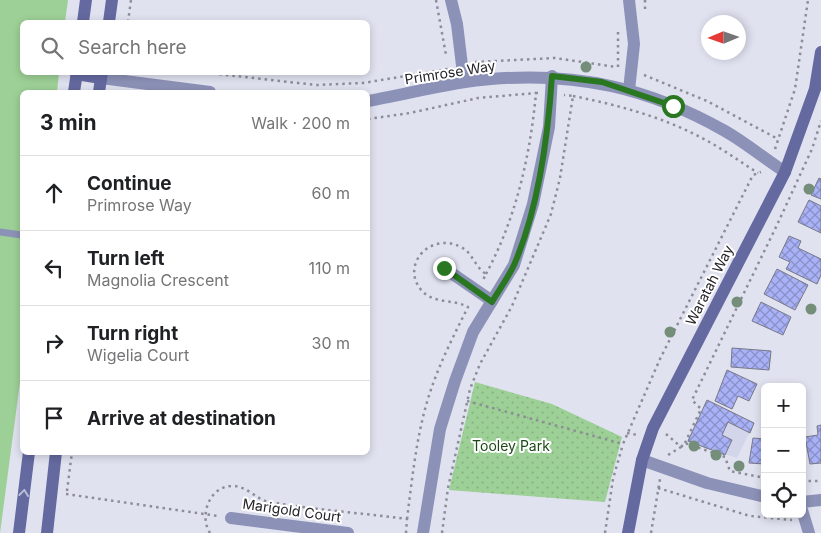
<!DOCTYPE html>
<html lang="en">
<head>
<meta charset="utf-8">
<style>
  body { margin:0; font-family:Inter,sans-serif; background:#f2f2f2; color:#202124 }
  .controls { position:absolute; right:15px; bottom:15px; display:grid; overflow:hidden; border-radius:8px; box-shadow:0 2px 8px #0003 }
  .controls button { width:45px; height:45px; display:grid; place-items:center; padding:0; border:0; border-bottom:1px solid #e0e0e0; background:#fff; color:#202124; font:25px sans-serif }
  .compass { position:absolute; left:701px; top:15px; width:45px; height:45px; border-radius:50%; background:#fff; box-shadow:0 2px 8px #0003; rotate:268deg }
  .stop { position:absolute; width:15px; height:15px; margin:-11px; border:4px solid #297720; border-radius:50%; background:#fff }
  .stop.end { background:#297720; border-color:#fff; box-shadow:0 1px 5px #0008 }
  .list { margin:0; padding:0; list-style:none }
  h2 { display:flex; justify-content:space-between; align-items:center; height:65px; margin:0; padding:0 20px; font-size:21px }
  h2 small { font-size:16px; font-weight:400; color:#757577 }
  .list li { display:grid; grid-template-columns:32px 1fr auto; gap:15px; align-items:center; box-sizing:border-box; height:75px; padding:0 20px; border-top:1px solid #e0e0e0 }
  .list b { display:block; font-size:19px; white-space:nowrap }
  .list p { margin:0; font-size:16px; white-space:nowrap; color:#757577 }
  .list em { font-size:16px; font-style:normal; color:#757577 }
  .icon { flex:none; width:28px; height:28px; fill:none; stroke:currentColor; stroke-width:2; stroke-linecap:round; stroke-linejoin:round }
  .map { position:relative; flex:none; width:821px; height:533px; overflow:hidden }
  .search { position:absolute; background:#fff; box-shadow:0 2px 8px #0003; left:20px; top:20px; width:350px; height:55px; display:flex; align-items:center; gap:12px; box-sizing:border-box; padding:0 18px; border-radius:8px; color:#757577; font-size:19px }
  .panel { position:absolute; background:#fff; box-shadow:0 2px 8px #0003; left:20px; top:90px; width:350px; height:365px; border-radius:8px }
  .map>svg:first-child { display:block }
</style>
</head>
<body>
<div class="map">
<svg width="821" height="533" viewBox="0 0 821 533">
  <defs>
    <pattern id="park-dots" width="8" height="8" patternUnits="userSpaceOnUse" patternTransform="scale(1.25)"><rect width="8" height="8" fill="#9dd096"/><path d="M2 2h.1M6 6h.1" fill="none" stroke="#87b281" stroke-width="1.8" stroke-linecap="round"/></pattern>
    <pattern id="building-cross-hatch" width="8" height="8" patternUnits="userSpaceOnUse" patternTransform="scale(1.25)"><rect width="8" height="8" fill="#a9b1f7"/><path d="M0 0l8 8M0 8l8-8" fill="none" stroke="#8990c8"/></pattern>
  </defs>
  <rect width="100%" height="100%" fill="#e0e2f0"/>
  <path fill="#d3d6eb" d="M707 400 754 423 737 458 687 442Z"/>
  <path fill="#9dd096" d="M0 0H68L65 22H22V72L59 73 57 92H22V367L0 533Z"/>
  <path fill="url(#park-dots)" d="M475 382 552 404 622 437 605 502 449 490Z"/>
  <g fill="url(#building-cross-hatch)" stroke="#777885">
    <path d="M819 178 821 179V199L811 195Z"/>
    <path d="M809 200 821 206V233L798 222Z"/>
    <path d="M789 236 801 241 798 248 821 259V275L817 284 786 269 790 262 779 257Z"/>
    <path d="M777 269 808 285 795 310 764 294Z"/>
    <path d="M761 302 791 317 783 335 752 321Z"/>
    <path d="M732 348 771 351 769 370 731 367Z"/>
    <path d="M727 370 757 384 749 401 738 396 732 409 715 401Z"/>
    <path d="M707 400 754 423 750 433 728 422 722 435 732 440 725 455 688 441Z"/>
    <path d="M821 425V463L810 464 805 437 818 435 817 426Z"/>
    <path d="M753 438 765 439V464L749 463Z"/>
  </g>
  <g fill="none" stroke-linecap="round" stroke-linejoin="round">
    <g stroke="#8c8d97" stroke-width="2.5" stroke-dasharray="2.5 4" stroke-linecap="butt">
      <path d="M436 0 446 55"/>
      <path d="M645 0V12"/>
      <path d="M128 22 131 0"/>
      <path d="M475 62 555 58 616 67"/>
      <path d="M618 67V31"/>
      <path d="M200 72 316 85 363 83 448 69"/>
      <path d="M644 75 707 101 778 139"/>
      <path d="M573 96C617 105 660 116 700 137 720 147 739 161 758 173"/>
      <path d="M368 119 410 113 478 98 536 93"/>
      <path d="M775 149 795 89 808 0"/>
      <path d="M486 274C516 218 530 157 536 93H538"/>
      <path d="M467 401 623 444 660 359 753 175 761 172"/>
      <path d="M627 433 638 435"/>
      <path d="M666 434 681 447 668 455"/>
      <path d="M685 443 701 409 692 400 777 225 812 149 821 121"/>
      <path d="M681 447 685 443 725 457 730 471 765 478"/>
      <path d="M802 481H821"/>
      <path d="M658 488 750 516 792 520"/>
      <path d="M67 491 72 452"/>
      <path d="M66 494 218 516"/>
      <path d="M407 519C412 480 416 440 427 402 437 368 453 337 468 307 454 299 434 304 422 291 399 265 431 231 461 247 473 253 474 266 486 274L483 280"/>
      <path d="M210 533C199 516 209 487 231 486 247 485 256 500 270 502 315 510 362 513 407 519L406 533"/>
      <path d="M442 533 448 488 470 389 480 364 512 306 551 214 560 178 573 96 564 95"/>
      <path d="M605 533 613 479 623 444"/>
      <path d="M651 533 660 479"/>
    </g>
    <path stroke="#8c91b7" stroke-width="7" d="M0 232 22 235"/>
    <g stroke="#8c91b7" stroke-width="12">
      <path d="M451 0 457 24 464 82"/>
      <path d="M101 78 210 92"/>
      <path d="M629 90 634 44 629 0"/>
      <path d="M368 101C408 94 450 82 491 79 578 72 649 88 725 131 746 143 765 159 785 172"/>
      <path d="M444 268 492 301"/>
      <path d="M642 460 707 483 765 497"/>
      <path d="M802 502 821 500"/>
      <path d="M802 510 809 533"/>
      <path d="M231 518 348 533"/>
      <path d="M423 533 440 429 455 381 473 332 514 265 533 204 549 127 552 76"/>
    </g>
    <g stroke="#6469a0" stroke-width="12">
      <path d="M83 22 86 0"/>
      <path d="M109 22 112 0"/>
      <path d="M76 74 101 78"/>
      <path d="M74 92 77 72"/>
      <path d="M99 92 102 72"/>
      <path d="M19 533 29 452"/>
      <path d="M47 533 56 452"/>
      <path d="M628 533 642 460 653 428 785 172 815 89 821 52"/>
    </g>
  </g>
  <g fill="#748e79">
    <circle cx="586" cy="67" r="5.5"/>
    <circle cx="809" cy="189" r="5.5"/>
    <circle cx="737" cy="302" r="5.5"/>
    <circle cx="811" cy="309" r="5.5"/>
    <circle cx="670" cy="332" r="5.5"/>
    <circle cx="694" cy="446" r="5.5"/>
    <circle cx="716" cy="455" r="5.5"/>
    <circle cx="739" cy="466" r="5.5"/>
  </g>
  <defs><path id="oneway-chevron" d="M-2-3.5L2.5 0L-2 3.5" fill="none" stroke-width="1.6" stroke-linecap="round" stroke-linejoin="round" transform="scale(1.25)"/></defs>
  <use stroke="#b9bcd4" href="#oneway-chevron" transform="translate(24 493) rotate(-83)"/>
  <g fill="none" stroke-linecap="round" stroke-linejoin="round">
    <path stroke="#297720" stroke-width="6" d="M444 268 492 302C499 290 508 278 514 265 538 210 548 136 552 76L602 82 673 106"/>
  </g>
  <g text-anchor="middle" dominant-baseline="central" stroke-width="4" stroke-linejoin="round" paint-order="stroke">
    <g font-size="14" fill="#242429" stroke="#fff">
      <text transform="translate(450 72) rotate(-9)">Primrose Way</text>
      <text transform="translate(709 285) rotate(-63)">Waratah Way</text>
      <text transform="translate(292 510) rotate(8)">Marigold Court</text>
    </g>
    <g font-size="14" fill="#1c4917" stroke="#fff">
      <text x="511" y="445">Tooley Park</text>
    </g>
  </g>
</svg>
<div class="controls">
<button>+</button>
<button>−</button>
<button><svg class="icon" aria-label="locate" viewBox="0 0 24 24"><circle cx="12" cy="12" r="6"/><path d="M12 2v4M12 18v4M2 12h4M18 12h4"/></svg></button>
</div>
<svg class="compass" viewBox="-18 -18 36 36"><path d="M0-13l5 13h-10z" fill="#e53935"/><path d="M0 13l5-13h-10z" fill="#757577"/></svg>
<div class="stop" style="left:673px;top:106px"></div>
<div class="stop end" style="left:444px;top:268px"></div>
<div class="search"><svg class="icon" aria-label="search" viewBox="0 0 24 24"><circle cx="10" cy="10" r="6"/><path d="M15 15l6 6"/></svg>Search here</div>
<section class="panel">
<h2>3 min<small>Walk · 200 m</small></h2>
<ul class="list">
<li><svg class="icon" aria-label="ahead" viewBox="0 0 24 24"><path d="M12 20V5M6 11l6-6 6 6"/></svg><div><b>Continue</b><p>Primrose Way</p></div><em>60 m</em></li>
<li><svg class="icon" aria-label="left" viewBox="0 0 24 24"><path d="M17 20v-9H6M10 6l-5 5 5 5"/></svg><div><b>Turn left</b><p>Magnolia Crescent</p></div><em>110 m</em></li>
<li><svg class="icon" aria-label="right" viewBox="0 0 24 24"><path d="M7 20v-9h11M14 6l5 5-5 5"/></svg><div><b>Turn right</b><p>Wigelia Court</p></div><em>30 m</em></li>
<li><svg class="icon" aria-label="arrive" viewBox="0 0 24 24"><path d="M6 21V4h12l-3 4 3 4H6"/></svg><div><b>Arrive at destination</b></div></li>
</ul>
</section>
</div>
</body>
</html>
